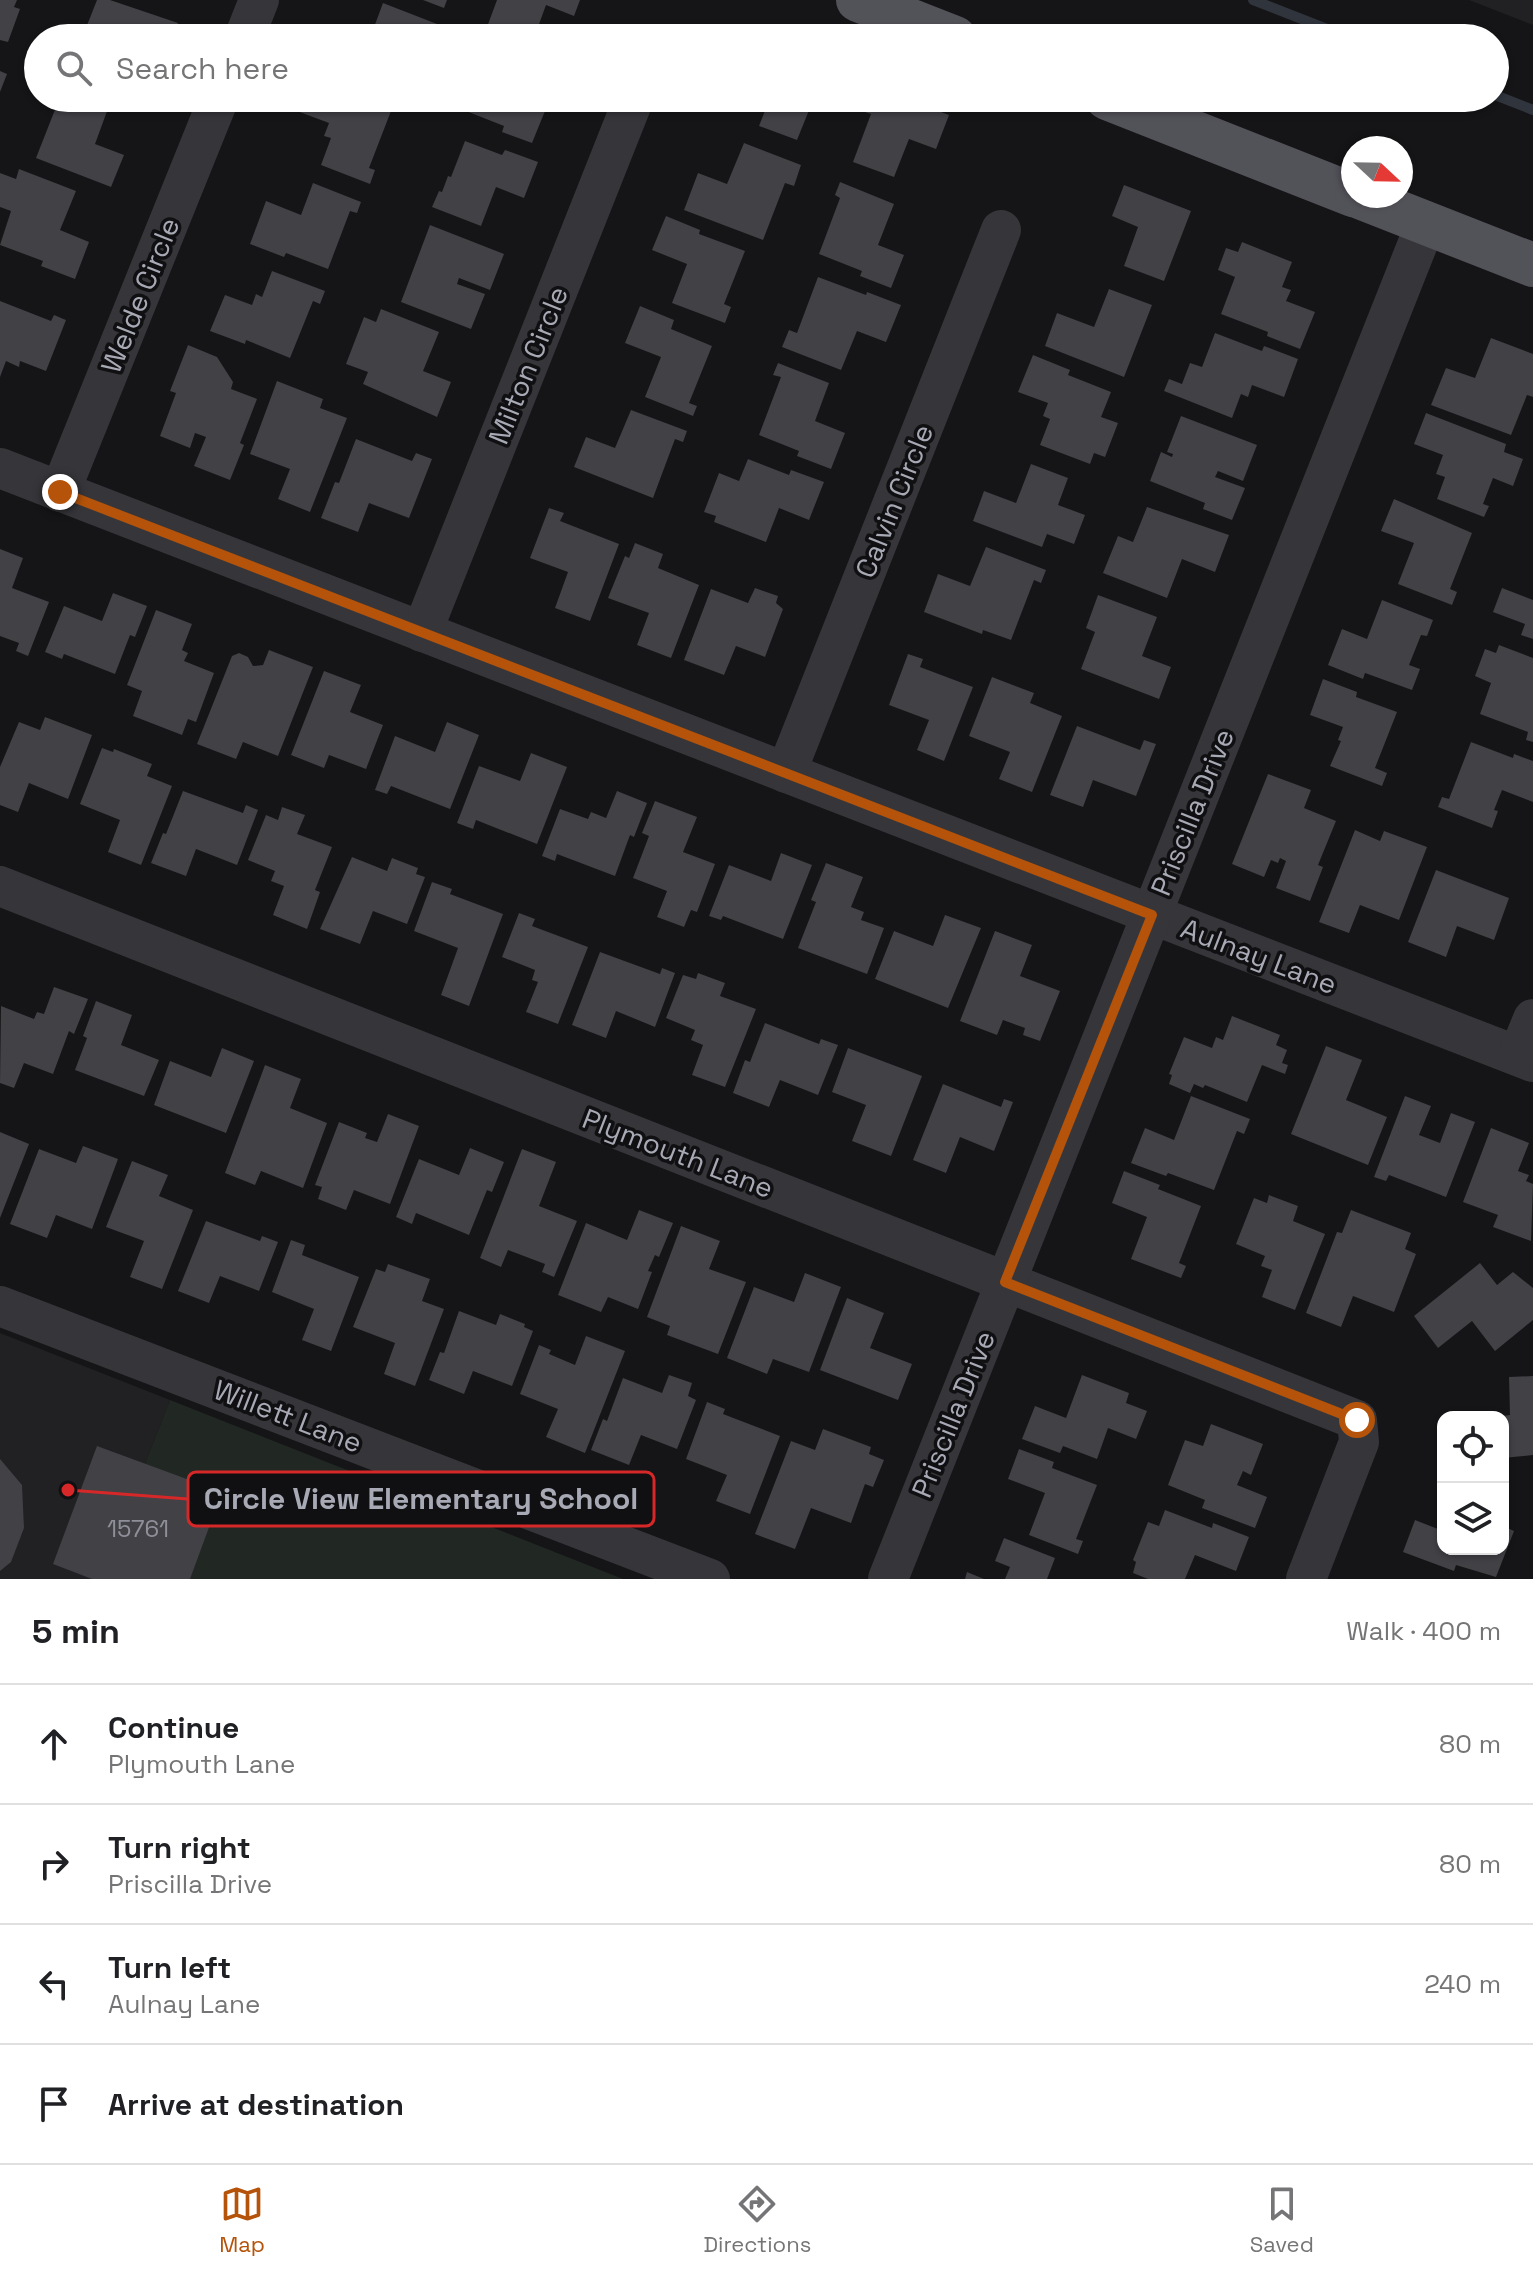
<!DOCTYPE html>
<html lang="en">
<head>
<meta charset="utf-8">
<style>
  body { margin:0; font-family:"Space Grotesk",sans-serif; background:#f2f2f2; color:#202124 }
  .controls { position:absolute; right:24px; bottom:24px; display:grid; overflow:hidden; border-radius:16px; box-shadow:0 2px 6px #0004 }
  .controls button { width:72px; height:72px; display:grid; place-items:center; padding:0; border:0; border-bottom:2px solid #e0e0e0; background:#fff; color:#202124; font:40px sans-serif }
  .compass { position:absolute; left:1341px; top:136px; width:72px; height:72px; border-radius:50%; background:#fff; box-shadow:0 2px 6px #0004; rotate:112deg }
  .stop { position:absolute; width:24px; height:24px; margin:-18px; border:6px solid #b45309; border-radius:50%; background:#fff }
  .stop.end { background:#b45309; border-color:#fff; box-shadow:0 2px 8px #0008 }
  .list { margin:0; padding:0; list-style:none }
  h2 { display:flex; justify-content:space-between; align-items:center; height:104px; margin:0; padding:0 32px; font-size:34px }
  h2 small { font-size:26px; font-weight:400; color:#757577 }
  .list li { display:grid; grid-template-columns:52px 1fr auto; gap:24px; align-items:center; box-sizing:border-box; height:120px; padding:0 32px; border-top:2px solid #e0e0e0 }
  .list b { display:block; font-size:30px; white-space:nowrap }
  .list p { margin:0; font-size:26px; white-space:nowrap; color:#757577 }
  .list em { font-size:26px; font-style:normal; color:#757577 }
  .icon { flex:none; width:44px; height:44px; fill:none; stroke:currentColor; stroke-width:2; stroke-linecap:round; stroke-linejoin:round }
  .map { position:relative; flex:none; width:1533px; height:1579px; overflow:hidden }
  .search { position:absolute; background:#fff; box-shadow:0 2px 6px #0004; left:24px; right:24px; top:24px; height:88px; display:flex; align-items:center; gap:20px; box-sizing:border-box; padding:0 28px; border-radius:44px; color:#757577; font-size:30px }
  .sheet { height:584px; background:#fff }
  nav { display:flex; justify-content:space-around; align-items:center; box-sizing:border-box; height:112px; border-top:2px solid #e0e0e0; background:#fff; font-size:22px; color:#757577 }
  nav a { display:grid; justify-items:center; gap:4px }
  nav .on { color:#b45309 }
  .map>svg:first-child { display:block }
</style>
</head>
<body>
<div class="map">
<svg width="1533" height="1579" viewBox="0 0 1533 1579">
  <rect width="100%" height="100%" fill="#151416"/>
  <g fill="#212023">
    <path d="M1469 0H1533V25Z"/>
    <path d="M0 1333 170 1400 100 1579H0Z"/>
  </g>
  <path fill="#212823" d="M170 1400 623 1579H100Z"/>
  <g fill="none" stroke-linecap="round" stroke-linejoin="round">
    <g stroke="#2f343d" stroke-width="10">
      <path d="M1253 0 1350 38"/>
      <path d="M1495 95 1533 110"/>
    </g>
  </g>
  <g fill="#414146">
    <path d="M0 0H17L14 7 20 9 8 42 0 40Z"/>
    <path d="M97 0H110L178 23 172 38H82Z"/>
    <path d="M423 0H447L444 8Z"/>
    <path d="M497 0H580L574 16 546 5 534 38H514L487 27Z"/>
    <path d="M383 3 437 24 433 36 424 32 422 38H370Z"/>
    <path d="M0 71 7 74 0 92Z"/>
    <path d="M47 98H96L110 103 95 144 124 155 111 187 36 158 58 102Z"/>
    <path d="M302 98H357L391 111 369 168 375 170 370 184 321 165 331 138 324 136 329 123 297 111Z"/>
    <path d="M465 98H521L520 101 545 111 532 143 502 132 504 126 461 109Z"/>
    <path d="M770 98H814L797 140 759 126Z"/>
    <path d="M864 98H904L949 115 936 149 909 139 894 177 853 162 871 114 859 110Z"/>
    <path d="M465 141 502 155 505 150 538 162 524 198 496 187 481 226 432 207 439 191 442 192 448 176 451 177Z"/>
    <path d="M744 143 801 165 794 186 785 183 763 240 684 210 698 173 727 184Z"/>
    <path d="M19 169 76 191 60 230 89 242 75 279 41 266 43 261 0 245 11 211 0 207V173L16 179Z"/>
    <path d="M840 182 894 204 878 245 904 255 891 288 860 276 862 271 819 254 840 198 835 195Z"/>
    <path d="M313 183 361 202 357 213 350 211 328 269 286 253 284 257 250 244 266 201 301 215Z"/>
    <path d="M1124 185 1191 211 1164 281 1124 266 1138 227 1112 216Z"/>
    <path d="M666 216 700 230 699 234 745 251 724 304 731 307 725 323 672 303 687 264 652 250Z"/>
    <path d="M430 225 504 254 490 290 459 278 457 284 485 294 471 329 401 302Z"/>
    <path d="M1242 242 1292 262 1282 287 1291 290 1286 301 1315 312 1300 349 1267 336 1268 332 1221 314 1235 277 1218 270 1226 248 1238 252Z"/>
    <path d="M272 271 325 291 320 304 313 301 290 358 246 340 245 344 210 331 225 295 252 305 256 294 262 297Z"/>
    <path d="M818 277 866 295 867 292 901 305 886 342 857 331 841 370 782 347 789 330 797 333Z"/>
    <path d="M1109 289 1152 305 1124 377 1045 346 1057 313 1094 327Z"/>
    <path d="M0 301 51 321 54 315 66 320 46 371 20 361 19 367 6 361 0 377Z"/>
    <path d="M640 306 674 320 671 329 712 346 689 403 697 406 693 416 645 397 661 357 625 343Z"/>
    <path d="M381 309 439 332 423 371 451 382 437 417 363 384 368 372 346 364 364 317 376 322Z"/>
    <path d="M1215 333 1262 351 1264 346 1298 359 1284 397 1252 385 1248 397 1241 394 1232 418 1164 391 1169 379 1182 384 1190 363 1202 367Z"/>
    <path d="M1491 338 1533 354V397L1527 395 1511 435 1431 405 1446 368 1475 378Z"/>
    <path d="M188 345 217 357 233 382 231 389 257 399 240 443 244 445 230 480 194 466 206 437 195 433 190 448 160 436 176 393 170 391Z"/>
    <path d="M1033 355 1070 370 1068 375 1111 392 1101 417 1118 423 1105 457 1094 453 1090 464 1040 445 1050 419 1043 416 1048 403 1018 392Z"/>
    <path d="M778 363 829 383 815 421 845 433 831 469 797 456 799 451 759 435 781 377 773 375Z"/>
    <path d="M277 381 323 399 320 408 347 418 310 512 278 499 290 469 250 454Z"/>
    <path d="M631 410 687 431 683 442 675 439 653 498 574 467 586 437 615 448Z"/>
    <path d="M1426 413 1506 444 1504 452 1523 459 1513 486 1493 478 1483 504 1489 506 1484 517 1437 499 1445 477 1436 474 1443 455 1414 444Z"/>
    <path d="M1181 416 1257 445 1243 481 1218 471 1215 477 1245 488 1232 520 1203 509 1205 503 1150 481 1161 452 1172 457 1173 454 1167 452Z"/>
    <path d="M356 439 412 461 416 453 432 459 409 518 369 503 358 532 321 518 335 482 339 483Z"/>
    <path d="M748 459 789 475 791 470 824 482 809 520 779 508 766 542 714 522 716 516 704 512 719 473 739 481Z"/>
    <path d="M1031 464 1068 478 1058 505 1085 515 1074 544 1047 534 1042 547 973 521 984 491 1016 503Z"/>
    <path d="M1394 499 1472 533 1450 589 1457 592 1452 605 1398 584 1414 543 1381 531Z"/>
    <path d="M1147 507 1229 535 1215 572 1182 559 1167 598 1103 573 1118 536 1133 542Z"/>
    <path d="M549 508 564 513 560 521 619 544 590 621 555 608 568 572 530 558Z"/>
    <path d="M635 543 663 554 658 568 699 585 671 658 637 645 649 613 608 598 625 556 629 558Z"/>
    <path d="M986 547 1046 570 1041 583 1034 580 1011 640 983 630 982 634 924 612 938 574 970 586Z"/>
    <path d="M0 549 23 558 12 588 49 602 28 656 16 651 19 643 0 636Z"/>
    <path d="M755 588 778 596 776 603 783 609 765 657 736 646 724 675 684 660 711 589 748 603Z"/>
    <path d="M1502 588 1533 600V639L1521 635 1525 624 1493 612Z"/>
    <path d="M113 593 147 606 135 637 130 635 115 674 64 654 62 659 45 652 64 606 102 621Z"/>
    <path d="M1098 595 1157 617 1142 656 1171 667 1159 699 1081 669 1095 632 1086 628Z"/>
    <path d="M1382 600 1433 620 1427 636 1421 635 1409 665 1420 669 1412 690 1365 673 1363 679 1328 665 1342 629 1367 639Z"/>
    <path d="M156 610 192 624 182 650 188 653 184 661 214 673 196 722 188 719 182 735 133 716 142 691 127 685Z"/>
    <path d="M1499 645 1533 658V742L1526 740 1528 732 1480 714 1491 683 1475 676 1485 649 1496 653Z"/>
    <path d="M269 650 313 667 278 756 243 742 236 759 197 744 232 656 239 653 248 657 253 666 263 665Z"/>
    <path d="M908 654 923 659 920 667 973 687 944 761 917 750 929 720 889 705Z"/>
    <path d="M324 671 361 685 350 712 383 725 366 769 329 755 324 768 291 755Z"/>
    <path d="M992 677 1034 693 1030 703 1062 716 1032 792 999 779 1010 752 969 736Z"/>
    <path d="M1323 679 1357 692 1356 697 1397 712 1375 768 1387 773 1382 786 1330 766 1341 741 1338 740 1343 727 1310 715Z"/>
    <path d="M45 717 92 735 68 799 29 783 18 812 0 805V767L19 722 40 730Z"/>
    <path d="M447 722 479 735 450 809 391 786 387 794 375 790 395 736 435 752Z"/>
    <path d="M1077 726 1140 750 1144 740 1156 744 1136 796 1093 780 1083 807 1050 795Z"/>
    <path d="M1471 742 1513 758 1514 754 1533 761V802L1502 790 1494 810 1498 811 1492 828 1438 807 1442 797 1449 799Z"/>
    <path d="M102 748 113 752 114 749 152 764 147 776 172 786 141 865 108 852 120 820 80 804Z"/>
    <path d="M531 753 567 767 537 844 476 820 473 829 457 823 479 766 520 781Z"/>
    <path d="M1268 774 1311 790 1304 808 1336 821 1318 865 1323 867 1310 901 1276 888 1286 861 1280 858 1278 863 1271 860 1264 877 1232 864Z"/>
    <path d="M183 791 243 813 246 805 258 810 237 865 196 849 186 876 151 863 163 833 166 834Z"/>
    <path d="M617 791 647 803 634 837 630 835 615 876 557 854 555 861 542 856 560 809 588 819 591 812 606 818Z"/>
    <path d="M655 801 697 817 683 852 715 864 697 912 691 910 684 927 657 917 667 891 633 878 649 836 642 833Z"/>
    <path d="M282 807 305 815 297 834 332 847 315 890 320 892 307 929 273 915 284 886 271 881 275 871 248 860 266 815 278 820Z"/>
    <path d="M1355 830 1380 841 1384 831 1427 847 1399 920 1360 905 1349 933 1319 922Z"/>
    <path d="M781 853 812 865 783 939 723 916 721 920 709 916 729 865 771 881Z"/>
    <path d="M352 857 387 871 392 858 418 868 416 874 425 877 407 924 373 911 360 944 320 929Z"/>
    <path d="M826 863 863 877 851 907 864 912 861 920 884 928 867 974 798 948 816 902 811 900Z"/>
    <path d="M1436 870 1509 898 1494 940 1457 926 1446 957 1408 942Z"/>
    <path d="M432 882 452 889 450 894 503 914 469 1006 441 995 458 948 414 931Z"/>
    <path d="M519 913 535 919 532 926 588 947 558 1024 526 1012 538 982 532 980 535 970 502 957Z"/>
    <path d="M945 915 981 928 948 1008 875 979 894 931 933 946Z"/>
    <path d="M995 931 1032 945 1020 976 1060 991 1040 1041 1023 1035 1025 1028 1003 1020 997 1035 960 1021Z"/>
    <path d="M600 952 660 974 662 968 675 973 655 1027 616 1011 606 1038 572 1025Z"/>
    <path d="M698 973 725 983 720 996 756 1009 725 1087 692 1075 703 1045 691 1040 695 1030 666 1018 683 975 696 979Z"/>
    <path d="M54 987 88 999 74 1034 69 1031 53 1074 24 1063 14 1088 0 1083 1 1006 34 1019 37 1012 44 1014Z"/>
    <path d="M96 1001 132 1015 121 1045 159 1060 144 1096 75 1070 87 1038 83 1036Z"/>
    <path d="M1232 1016 1280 1035 1276 1045 1287 1050 1282 1063 1288 1065 1285 1074 1262 1065 1247 1102 1205 1085 1203 1088 1194 1084 1190 1093 1169 1084 1172 1075 1169 1074 1184 1037 1212 1048 1216 1037 1223 1040Z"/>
    <path d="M765 1023 819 1044 821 1039 838 1045 818 1095 780 1080 769 1107 733 1093 745 1060 750 1062Z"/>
    <path d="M1326 1046 1362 1060 1346 1100 1387 1117 1368 1165 1291 1134Z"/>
    <path d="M222 1048 254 1061 226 1133 154 1105 170 1061 211 1077Z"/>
    <path d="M848 1048 922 1076 891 1156 852 1141 866 1105 832 1092Z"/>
    <path d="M265 1065 301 1079 290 1108 327 1123 303 1188 261 1171 255 1185 225 1173Z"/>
    <path d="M943 1084 1001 1107 1004 1099 1013 1102 994 1151 960 1137 946 1173 913 1160Z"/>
    <path d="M1191 1096 1250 1119 1244 1134 1237 1131 1214 1190 1168 1173 1166 1176 1131 1163 1145 1128 1174 1140Z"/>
    <path d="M1405 1096 1431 1106 1419 1135 1440 1143 1451 1113 1475 1122 1446 1197 1389 1175 1386 1181 1374 1177Z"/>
    <path d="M388 1114 419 1126 390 1204 354 1190 346 1210 318 1199 322 1187 315 1185 339 1122 367 1133 365 1138 377 1142Z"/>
    <path d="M1491 1128 1529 1143 1518 1171 1529 1175 1526 1181 1533 1184 1531 1241 1493 1227 1498 1215 1463 1202Z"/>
    <path d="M0 1132 29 1144 0 1218Z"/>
    <path d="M83 1146 118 1159 92 1229 56 1215 47 1238 10 1224 39 1149 76 1163Z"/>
    <path d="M470 1148 504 1162 492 1192 487 1190 469 1235 416 1213 412 1224 396 1217 419 1159 459 1175Z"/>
    <path d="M522 1149 556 1162 539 1206 577 1221 554 1277 542 1272 545 1264 508 1250 501 1267 480 1258Z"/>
    <path d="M132 1161 168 1175 159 1196 193 1210 162 1289 130 1277 144 1241 106 1227Z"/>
    <path d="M1124 1171 1160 1185 1158 1189 1201 1206 1179 1263 1186 1266 1181 1278 1131 1259 1147 1217 1112 1203Z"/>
    <path d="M1269 1195 1298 1206 1293 1221 1325 1234 1295 1310 1262 1297 1272 1270 1261 1266 1265 1256 1236 1244 1254 1198 1267 1203Z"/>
    <path d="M639 1210 673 1223 659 1257 655 1255 648 1271 652 1272 638 1309 608 1297 601 1312 558 1295 586 1223 627 1240Z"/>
    <path d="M1351 1210 1411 1233 1405 1249 1416 1254 1394 1312 1353 1296 1341 1327 1306 1313 1337 1232 1342 1233Z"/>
    <path d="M206 1221 260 1241 262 1236 278 1242 259 1291 220 1276 209 1303 178 1291Z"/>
    <path d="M681 1226 720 1241 709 1269 746 1282 718 1354 667 1335 670 1326 647 1317Z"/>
    <path d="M291 1240 305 1245 302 1255 359 1277 331 1351 302 1340 314 1309 272 1292Z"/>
    <path d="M1480 1263 1497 1285 1513 1272 1533 1288V1320L1495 1351 1472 1321 1438 1348 1414 1316Z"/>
    <path d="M388 1264 430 1279 422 1301 444 1309 415 1386 384 1374 395 1343 353 1327 376 1269 385 1272Z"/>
    <path d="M805 1273 841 1287 809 1372 773 1359 767 1374 727 1358 754 1287 794 1302Z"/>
    <path d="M847 1298 884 1313 870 1348 912 1364 898 1400 820 1370Z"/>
    <path d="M459 1311 496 1325 500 1314 525 1324 524 1327 533 1331 512 1386 473 1371 464 1394 429 1380 440 1352 444 1353Z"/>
    <path d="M586 1336 625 1351 585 1453 546 1437 558 1409 520 1394 539 1345 551 1350 549 1354 575 1365Z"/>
    <path d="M669 1375 692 1383 688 1396 696 1400 677 1449 641 1435 629 1465 591 1450 603 1419 607 1421 623 1378 662 1393Z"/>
    <path d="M1082 1375 1129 1393 1126 1403 1147 1411 1136 1439 1108 1428 1097 1459 1063 1446 1060 1453 1022 1439 1035 1406 1066 1418Z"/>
    <path d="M1533 1376V1455L1503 1458V1416L1510 1415 1509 1377Z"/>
    <path d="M707 1402 725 1409 723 1414 780 1436 750 1514 716 1501 727 1475 686 1459Z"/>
    <path d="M1211 1424 1263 1444 1251 1475 1243 1471 1237 1485 1267 1497 1255 1528 1202 1508 1205 1500 1168 1485 1185 1440 1203 1446Z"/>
    <path d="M823 1429 871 1447 869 1454 884 1460 873 1487 865 1484 851 1523 811 1508 795 1549 755 1534 791 1441 815 1450Z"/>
    <path d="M97 1446 222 1492 190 1579H92L53 1564Z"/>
    <path d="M1019 1449 1054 1462 1052 1468 1097 1485 1076 1539 1083 1541 1078 1554 1029 1535 1045 1493 1008 1479Z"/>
    <path d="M0 1459 22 1485 24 1528 11 1562 0 1571Z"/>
    <path d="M1165 1510 1212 1528 1213 1523 1249 1537 1236 1571 1195 1555 1185 1579H1148L1133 1573 1136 1562 1133 1560 1148 1522 1159 1526Z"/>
    <path d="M1415 1520 1443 1531V1549H1503V1526L1514 1531 1496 1577 1456 1565 1454 1571 1403 1552Z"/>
    <path d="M1004 1538 1055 1558 1047 1579H1005L1010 1567 995 1561Z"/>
    <path d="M967 1572 984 1579H965Z"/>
  </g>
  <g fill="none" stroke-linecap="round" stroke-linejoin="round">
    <g stroke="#36363a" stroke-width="40">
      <path d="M244 38 259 0"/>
      <path d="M0 468 1533 1062"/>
      <path d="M60 492 219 98"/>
      <path d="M422 632 634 98"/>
      <path d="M786 773 1001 230"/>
      <path d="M0 886 1357 1420 1359 1442 1306 1579"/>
      <path d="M1518 1056 1533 1019"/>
      <path d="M0 1306 710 1579"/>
      <path d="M888 1579 1426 223"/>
    </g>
    <g stroke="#525259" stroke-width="44">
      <path d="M858 0 955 38"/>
      <path d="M1107 98 1353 195"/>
      <path d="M1357 196 1533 265"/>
    </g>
  </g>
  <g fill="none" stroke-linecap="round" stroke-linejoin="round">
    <path stroke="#b45309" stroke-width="10" d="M60 492 1152 915 1005 1282 1357 1420"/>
  </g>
  <g text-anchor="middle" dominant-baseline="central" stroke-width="7" stroke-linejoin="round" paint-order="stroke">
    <g font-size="24" fill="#8e8f99">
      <text x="138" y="1528">15761</text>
    </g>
    <g font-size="28" fill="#a7a9b5" stroke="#100f11">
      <text transform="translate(140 295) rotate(-68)">Welde Circle</text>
      <text transform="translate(528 365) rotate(-68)">Milton Circle</text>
      <text transform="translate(894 501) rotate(-68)">Calvin Circle</text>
      <text transform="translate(1192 812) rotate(-68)">Priscilla Drive</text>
      <text transform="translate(1259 956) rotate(21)">Aulnay Lane</text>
      <text transform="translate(678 1153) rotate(21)">Plymouth Lane</text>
      <text transform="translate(953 1414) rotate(-68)">Priscilla Drive</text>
      <text transform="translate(288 1416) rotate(21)">Willett Lane</text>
    </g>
  </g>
  <path fill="none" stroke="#d62828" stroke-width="3" d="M68 1490L188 1499"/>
  <circle fill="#d62828" stroke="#100f11" stroke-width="3" cx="68" cy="1490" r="8"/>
  <rect fill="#100f11" stroke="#d62828" stroke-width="3" x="188" y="1472" width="466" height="54" rx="8"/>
  <g font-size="30" text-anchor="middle" font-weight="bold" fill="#a7a9b5">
    <text x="421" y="1509">Circle View Elementary School</text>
  </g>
</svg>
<div class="controls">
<button><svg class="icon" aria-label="locate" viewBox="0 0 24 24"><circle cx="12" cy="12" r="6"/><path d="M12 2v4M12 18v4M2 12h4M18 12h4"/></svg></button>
<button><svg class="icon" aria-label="layers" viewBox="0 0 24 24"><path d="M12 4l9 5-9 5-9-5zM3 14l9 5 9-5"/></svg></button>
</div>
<svg class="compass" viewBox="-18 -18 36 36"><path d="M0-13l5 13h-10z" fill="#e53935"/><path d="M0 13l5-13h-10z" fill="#757577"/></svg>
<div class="stop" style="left:1357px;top:1420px"></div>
<div class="stop end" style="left:60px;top:492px"></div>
<div class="search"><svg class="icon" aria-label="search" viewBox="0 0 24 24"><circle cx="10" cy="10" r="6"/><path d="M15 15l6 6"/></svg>Search here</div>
</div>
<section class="sheet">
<h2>5 min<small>Walk · 400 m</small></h2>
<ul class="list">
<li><svg class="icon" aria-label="ahead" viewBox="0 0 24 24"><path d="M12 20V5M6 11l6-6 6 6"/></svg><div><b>Continue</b><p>Plymouth Lane</p></div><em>80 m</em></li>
<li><svg class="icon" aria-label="right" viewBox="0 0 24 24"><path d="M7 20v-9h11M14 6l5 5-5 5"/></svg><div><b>Turn right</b><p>Priscilla Drive</p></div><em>80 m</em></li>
<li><svg class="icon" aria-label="left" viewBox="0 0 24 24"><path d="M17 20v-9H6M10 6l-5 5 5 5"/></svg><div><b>Turn left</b><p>Aulnay Lane</p></div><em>240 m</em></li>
<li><svg class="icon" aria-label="arrive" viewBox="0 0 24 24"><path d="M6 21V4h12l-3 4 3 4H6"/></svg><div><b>Arrive at destination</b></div></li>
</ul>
</section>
<nav>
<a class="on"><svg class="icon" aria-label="map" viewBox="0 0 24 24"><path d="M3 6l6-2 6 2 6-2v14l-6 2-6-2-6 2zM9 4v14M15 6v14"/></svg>Map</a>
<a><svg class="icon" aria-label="directions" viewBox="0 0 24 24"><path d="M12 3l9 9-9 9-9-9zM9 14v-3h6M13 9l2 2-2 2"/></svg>Directions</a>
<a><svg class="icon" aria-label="saved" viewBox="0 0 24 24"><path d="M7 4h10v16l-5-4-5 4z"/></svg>Saved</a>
</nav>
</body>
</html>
